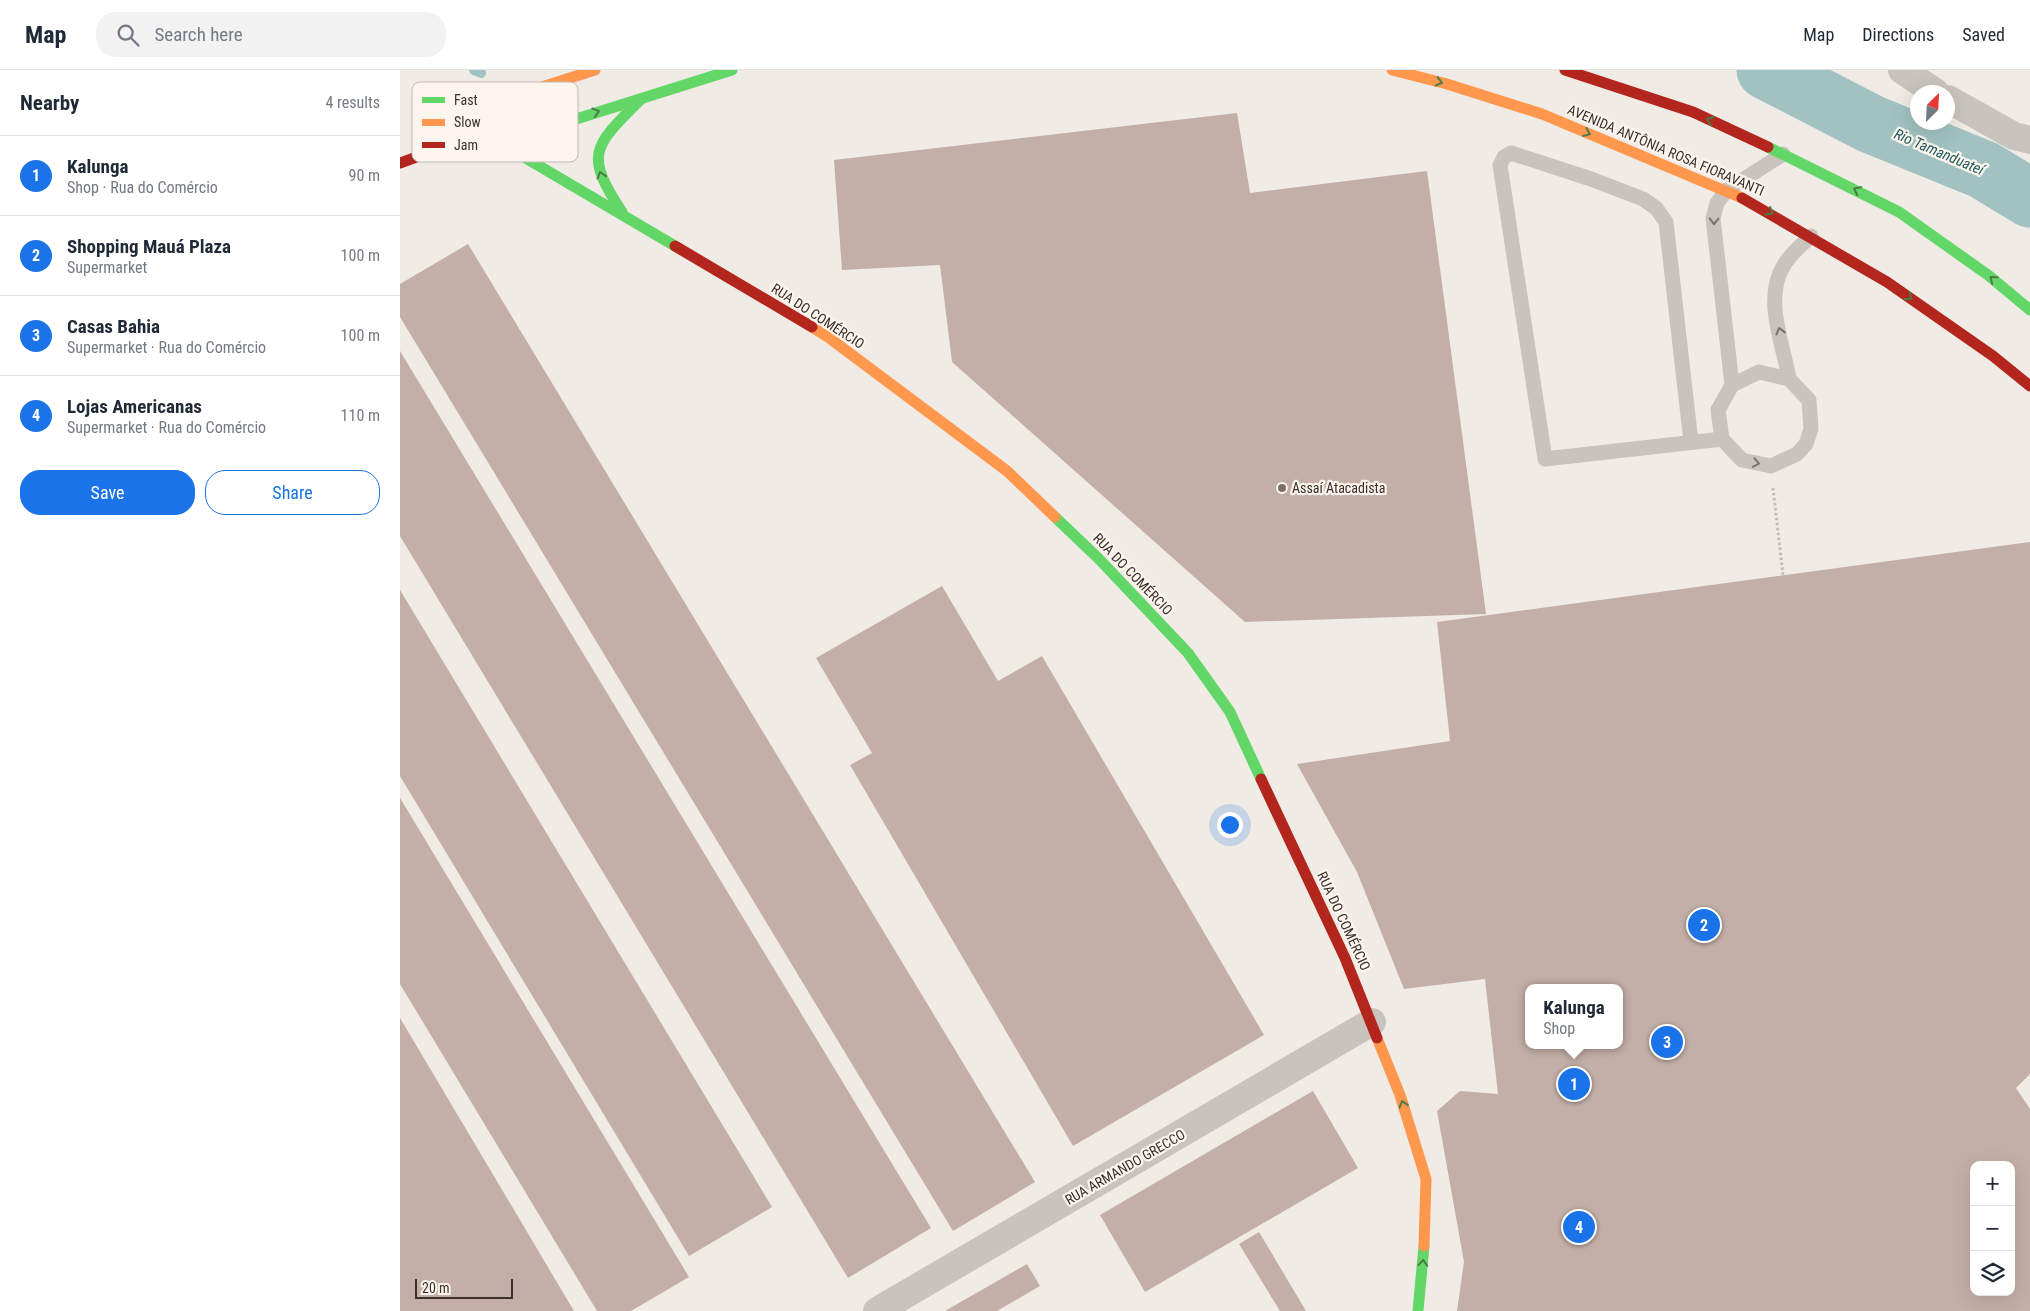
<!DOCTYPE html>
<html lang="en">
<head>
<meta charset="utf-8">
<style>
  body { margin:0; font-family:"Roboto Condensed",sans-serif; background:#f2f2f3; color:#1f2937 }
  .controls { position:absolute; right:15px; bottom:15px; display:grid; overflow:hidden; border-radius:10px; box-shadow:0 5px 20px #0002 }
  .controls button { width:45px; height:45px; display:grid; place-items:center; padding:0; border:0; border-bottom:1px solid #e0e1e3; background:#fff; color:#1f2937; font:25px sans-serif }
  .compass { position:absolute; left:1510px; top:15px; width:45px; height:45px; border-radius:50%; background:#fff; box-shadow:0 5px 20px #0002; rotate:24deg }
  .scale { position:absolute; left:15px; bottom:12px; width:98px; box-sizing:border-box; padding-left:5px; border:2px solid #3b302b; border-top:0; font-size:14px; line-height:18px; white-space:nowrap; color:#3b302b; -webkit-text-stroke:4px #fbf5ee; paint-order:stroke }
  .you { position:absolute; left:829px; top:754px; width:18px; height:18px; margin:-12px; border:4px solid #fff; border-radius:50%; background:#1a73e8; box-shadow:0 0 0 8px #1a73e833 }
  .badge { display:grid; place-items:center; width:32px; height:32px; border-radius:50%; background:#1a73e8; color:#fff; font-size:16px; font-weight:700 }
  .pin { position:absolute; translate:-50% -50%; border:2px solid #fff; box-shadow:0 1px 5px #0006 }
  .popup { position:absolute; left:1125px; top:914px; width:98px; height:65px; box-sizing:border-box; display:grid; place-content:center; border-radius:10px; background:#fff; filter:drop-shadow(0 1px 4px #0005); font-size:16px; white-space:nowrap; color:#747a83 }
  .popup b { font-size:19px; color:#1f2937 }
  .popup::after { content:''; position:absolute; left:50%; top:100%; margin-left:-10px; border:10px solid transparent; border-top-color:#fff }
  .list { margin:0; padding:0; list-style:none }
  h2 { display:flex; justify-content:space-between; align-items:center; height:65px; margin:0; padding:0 20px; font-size:21px }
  h2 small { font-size:16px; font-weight:400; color:#747a83 }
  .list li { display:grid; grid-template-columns:32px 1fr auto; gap:15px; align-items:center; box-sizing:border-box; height:80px; padding:0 20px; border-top:1px solid #e0e1e3 }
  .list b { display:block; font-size:19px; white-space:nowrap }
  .list p { margin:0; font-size:16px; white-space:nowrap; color:#747a83 }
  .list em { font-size:16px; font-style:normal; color:#747a83 }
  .actions { display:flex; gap:10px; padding:15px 20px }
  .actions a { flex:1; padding:11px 0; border:1px solid #1a73e8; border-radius:20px; text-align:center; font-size:18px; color:#1a73e8 }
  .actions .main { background:#1a73e8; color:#fff }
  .icon { flex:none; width:28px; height:28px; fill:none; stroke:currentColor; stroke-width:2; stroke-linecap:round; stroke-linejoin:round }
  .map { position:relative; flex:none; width:1630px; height:1241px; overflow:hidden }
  header { display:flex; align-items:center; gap:30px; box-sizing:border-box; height:70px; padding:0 25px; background:#fff; border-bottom:1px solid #e0e1e3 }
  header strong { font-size:24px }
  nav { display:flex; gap:28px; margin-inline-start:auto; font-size:18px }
  .search { width:350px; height:45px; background:#f2f2f3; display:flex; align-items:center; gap:12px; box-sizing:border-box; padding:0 18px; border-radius:20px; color:#747a83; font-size:19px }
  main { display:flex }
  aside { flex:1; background:#fff }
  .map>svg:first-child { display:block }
</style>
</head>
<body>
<header>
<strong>Map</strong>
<div class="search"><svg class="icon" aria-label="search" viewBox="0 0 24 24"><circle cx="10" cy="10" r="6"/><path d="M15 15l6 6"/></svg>Search here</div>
<nav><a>Map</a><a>Directions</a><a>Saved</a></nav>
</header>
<main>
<aside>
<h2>Nearby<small>4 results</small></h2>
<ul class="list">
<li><span class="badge">1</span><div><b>Kalunga</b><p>Shop · Rua do Comércio</p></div><em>90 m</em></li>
<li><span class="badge">2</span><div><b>Shopping Mauá Plaza</b><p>Supermarket</p></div><em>100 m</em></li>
<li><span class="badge">3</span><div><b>Casas Bahia</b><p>Supermarket · Rua do Comércio</p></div><em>100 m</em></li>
<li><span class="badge">4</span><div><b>Lojas Americanas</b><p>Supermarket · Rua do Comércio</p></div><em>110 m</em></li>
</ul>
<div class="actions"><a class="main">Save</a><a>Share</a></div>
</aside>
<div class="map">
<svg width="1630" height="1241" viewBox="0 0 1630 1241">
  <rect width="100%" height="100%" fill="#f0ebe5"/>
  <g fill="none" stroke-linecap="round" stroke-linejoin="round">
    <path stroke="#a1c2c1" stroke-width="10" d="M74 0 81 3"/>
    <path stroke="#a1c2c1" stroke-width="59" d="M1366 0 1471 54 1584 100 1630 128"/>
  </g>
  <g fill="#c3afa7" fill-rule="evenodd">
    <path d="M837 43 850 123 1027 101 1086 544 845 552 552 292 540 195 442 200 434 90Z"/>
    <path d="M68 174 635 1112 553 1161 0 247V214Z"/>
    <path d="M0 281 531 1158 448 1208 0 466Z"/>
    <path d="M1630 472V1004L1616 1018 1630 1039V1241H1057L1064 1192 1037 1041 1060 1021 1098 1024 1085 909 1004 919 957 802 897 694 1050 671 1037 552ZM1129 918H1219V975H1129ZM1574 1095H1611V1222H1574Z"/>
    <path d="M542 516 598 611 642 586 864 965 673 1076 450 695 472 683 416 588Z"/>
    <path d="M0 520 372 1137 289 1186 0 706Z"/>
    <path d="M0 728 289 1207 231 1241H197L0 914Z"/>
    <path d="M0 948 174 1241H0Z"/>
    <path d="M913 1021 958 1098 745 1222 700 1145Z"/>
    <path d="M859 1162 906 1241H880L839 1174Z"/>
    <path d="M627 1194 640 1216 597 1241H545Z"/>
  </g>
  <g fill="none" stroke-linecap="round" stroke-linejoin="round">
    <path stroke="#c2bbb6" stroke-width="3" stroke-dasharray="2.5 2.5" stroke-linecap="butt" d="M1373 418 1383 505"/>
    <g stroke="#c9c3be" stroke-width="15">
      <path d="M1389 309C1383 272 1363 229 1384 195 1390 184 1402 175 1411 166"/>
      <path d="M1332 315 1359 302 1389 309 1409 330 1411 359 1406 374 1397 384 1371 396 1342 390 1322 369 1318 340 1332 315 1313 148 1317 133 1327 120 1383 84"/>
      <path d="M1291 372 1266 152 1256 138 1243 129 1191 109 1111 83 1104 87 1100 95 1145 389 1322 369"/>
    </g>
    <g stroke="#c9c3be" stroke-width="28">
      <path d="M1502 0 1535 22"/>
      <path d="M1548 29 1614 66 1630 70"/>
      <path d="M477 1241 972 952"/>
    </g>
    <g stroke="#63d668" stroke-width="11">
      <path d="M85 35 100 73 275 176"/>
      <path d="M154 56 332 0"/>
      <path d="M1368 77 1499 142 1588 205 1630 240"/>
      <path d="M222 142C184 84 193 77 240 30"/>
      <path d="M655 447 699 489 788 583 830 642 861 709"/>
      <path d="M1018 1241 1024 1176"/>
    </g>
    <g stroke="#ff974d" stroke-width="11">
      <path d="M992 0 1047 14 1142 44 1342 128"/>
      <path d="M49 75 85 35 195 0"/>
      <path d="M412 257 428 267 607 401 655 447"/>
      <path d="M977 968 1000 1025 1026 1109 1024 1176"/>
    </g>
    <g stroke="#b3261e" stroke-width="11">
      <path d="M1165 0 1293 42 1368 77"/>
      <path d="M0 93 49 75 100 73 154 56"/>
      <path d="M1342 128 1487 212 1593 286 1630 316"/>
      <path d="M275 176 412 257"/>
      <path d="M861 709 945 888 977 968"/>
    </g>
  </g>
  <defs><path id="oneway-chevron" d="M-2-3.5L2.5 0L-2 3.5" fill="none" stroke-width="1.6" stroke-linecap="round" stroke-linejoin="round" transform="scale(1.25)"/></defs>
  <g stroke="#4d7b46">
    <use href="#oneway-chevron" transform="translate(1039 12) rotate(14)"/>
    <use href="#oneway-chevron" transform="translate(196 42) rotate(-17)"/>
    <use href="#oneway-chevron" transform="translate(1310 50) rotate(-155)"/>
    <use href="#oneway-chevron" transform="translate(1187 63) rotate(23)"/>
    <use href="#oneway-chevron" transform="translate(201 105) rotate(-107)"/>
    <use href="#oneway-chevron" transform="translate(1457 120) rotate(-153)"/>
    <use href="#oneway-chevron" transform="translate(1370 142) rotate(31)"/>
    <use href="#oneway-chevron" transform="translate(1593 209) rotate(-140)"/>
    <use href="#oneway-chevron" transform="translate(1509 227) rotate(35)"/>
    <use href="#oneway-chevron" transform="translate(1003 1034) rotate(-107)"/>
    <use href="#oneway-chevron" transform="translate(1023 1193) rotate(-86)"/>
  </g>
  <g stroke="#7b726d">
    <use href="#oneway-chevron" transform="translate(1314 151) rotate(91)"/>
    <use href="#oneway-chevron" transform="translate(1380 261) rotate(-104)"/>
    <use href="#oneway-chevron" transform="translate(1356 393) rotate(11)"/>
  </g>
  <circle fill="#7a716c" stroke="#fbf5ee" stroke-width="2" cx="882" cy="418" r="5"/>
  <g text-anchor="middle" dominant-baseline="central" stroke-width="4.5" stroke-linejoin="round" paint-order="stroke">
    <g font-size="14" fill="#3b302b" stroke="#fbf5ee">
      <text transform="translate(1266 80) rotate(23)">AVENIDA ANTÔNIA ROSA FIORAVANTI</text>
      <text transform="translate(418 246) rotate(33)">RUA DO COMÉRCIO</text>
      <text transform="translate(733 504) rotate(46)">RUA DO COMÉRCIO</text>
      <text transform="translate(944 851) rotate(65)">RUA DO COMÉRCIO</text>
      <text transform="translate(725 1097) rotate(-30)">RUA ARMANDO GRECCO</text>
    </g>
    <g font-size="14" fill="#3b302b" stroke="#fbf5ee" text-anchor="start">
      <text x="892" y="418">Assaí Atacadista</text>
    </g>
    <g font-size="15" font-style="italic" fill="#1f5a5e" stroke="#fbf5ee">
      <text transform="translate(1539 82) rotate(23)">Rio Tamanduateí</text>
    </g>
  </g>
  <rect x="12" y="12" width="166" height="80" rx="8" fill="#fbf5ee" stroke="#c1bab4" stroke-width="1"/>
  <rect x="22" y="27" width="23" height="6" fill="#63d668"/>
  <rect x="22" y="49" width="23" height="7" fill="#ff974d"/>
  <rect x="22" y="72" width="23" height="6" fill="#b3261e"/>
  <g font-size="14" fill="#3b302b">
    <text x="54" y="35">Fast</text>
    <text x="54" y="57">Slow</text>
    <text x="54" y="80">Jam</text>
  </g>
</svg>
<div class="controls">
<button>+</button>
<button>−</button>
<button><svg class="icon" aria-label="layers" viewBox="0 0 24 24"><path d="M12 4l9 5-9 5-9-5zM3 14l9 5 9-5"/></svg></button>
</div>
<svg class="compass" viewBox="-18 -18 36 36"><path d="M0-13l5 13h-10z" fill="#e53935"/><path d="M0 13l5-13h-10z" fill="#747a83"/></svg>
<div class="scale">20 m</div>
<div class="you"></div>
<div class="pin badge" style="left:1174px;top:1014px">1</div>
<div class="popup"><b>Kalunga</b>Shop</div>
<div class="pin badge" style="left:1304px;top:855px">2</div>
<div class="pin badge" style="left:1267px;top:972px">3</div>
<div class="pin badge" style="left:1179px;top:1157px">4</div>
</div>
</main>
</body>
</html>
